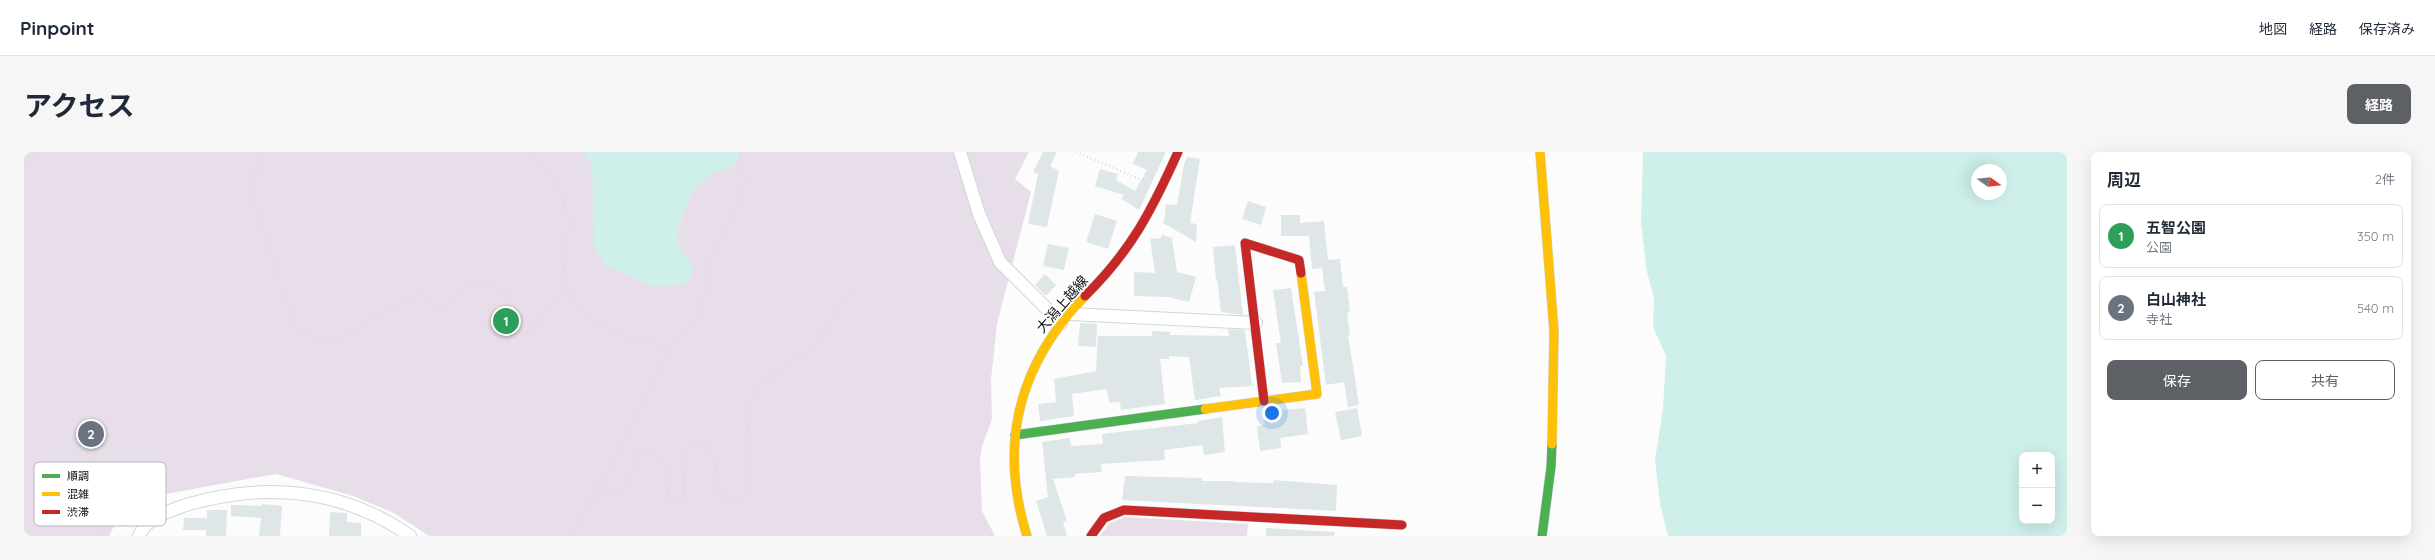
<!DOCTYPE html>
<html lang="ja">
<head>
<meta charset="utf-8">
<style>
  body { margin:0; font-family:Quicksand,"Noto Sans JP",sans-serif; background:#f6f6f7; color:#1f2937 }
  .controls { position:absolute; right:12px; bottom:12px; display:grid; overflow:hidden; border-radius:8px; box-shadow:0 4px 16px #0002 }
  .controls button { width:36px; height:36px; display:grid; place-items:center; padding:0; border:0; border-bottom:1px solid #e0e1e3; background:#fff; color:#1f2937; font:20px sans-serif }
  .compass { position:absolute; left:1947px; top:12px; width:36px; height:36px; border-radius:50%; background:#fff; box-shadow:0 4px 16px #0002; rotate:105deg }
  .you { position:absolute; left:1248px; top:261px; width:14px; height:14px; margin:-10px; border:3px solid #fff; border-radius:50%; background:#1a73e8; box-shadow:0 0 0 6px #1a73e833 }
  .badge { display:grid; place-items:center; width:26px; height:26px; border-radius:50%; background:#5d6166; color:#fff; font-size:13px; font-weight:700 }
  .pin { position:absolute; translate:-50% -50%; border:2px solid #fff; box-shadow:0 1px 4px #0006 }
  .list { margin:0; padding:0; list-style:none }
  h2 { display:flex; justify-content:space-between; align-items:center; height:52px; margin:0; padding:0 16px; font-size:17px }
  h2 small { font-size:13px; font-weight:400; color:#747a83 }
  .list li { display:grid; grid-template-columns:26px 1fr auto; gap:12px; align-items:center; box-sizing:border-box; height:64px; margin:0 8px 8px; padding:0 8px; border:1px solid #e0e1e3; border-radius:8px }
  .list b { display:block; font-size:15px; white-space:nowrap }
  .list p { margin:0; font-size:13px; white-space:nowrap; color:#747a83 }
  .list em { font-size:13px; font-style:normal; color:#747a83 }
  .actions { display:flex; gap:8px; padding:12px 16px }
  .actions a { flex:1; padding:9px 0; border:1px solid #5d6166; border-radius:8px; text-align:center; font-size:14px; color:#5d6166 }
  .actions .main { background:#5d6166; color:#fff }
  .map { position:relative; flex:none; width:2043px; height:384px; overflow:hidden; border-radius:8px }
  header { display:flex; align-items:center; gap:24px; box-sizing:border-box; height:56px; padding:0 20px; background:#fff; border-bottom:1px solid #e0e1e3 }
  header strong { font-size:19px }
  nav { display:flex; gap:22px; margin-inline-start:auto; font-size:14px }
  .intro { display:flex; align-items:center; justify-content:space-between; box-sizing:border-box; height:96px; padding:0 24px }
  h1 { margin:0; font-size:28px }
  .button { padding:10px 18px; border-radius:8px; background:#5d6166; color:#fff; font-size:14px; font-weight:700 }
  main { display:flex; gap:24px; padding:0 24px }
  aside { flex:1; background:#fff; border-radius:8px; box-shadow:0 4px 16px #0002 }
  .map>svg:first-child { display:block }
</style>
</head>
<body>
<header>
<strong>Pinpoint</strong>
<nav><a>地図</a><a>経路</a><a>保存済み</a></nav>
</header>
<div class="intro"><h1>アクセス</h1><a class="button">経路</a></div>
<main>
<div class="map">
<svg width="2043" height="384" viewBox="0 0 2043 384">
  <rect width="100%" height="100%" fill="#fcfcfc"/>
  <g fill="#e8dee9">
    <path d="M0 0H1005L991 27 1007 40 973 172 967 228 968 267 958 294 956 307 958 359 971 384H405L370 361 329 344 252 322 103 349 85 384H0Z"/>
    <path d="M1100 365 1224 372 1223 384H1076L1085 372Z"/>
  </g>
  <g fill="#ceefea" fill-rule="evenodd">
    <path d="M560 0H716L709 16 691 19 672 35 662 54 653 83 658 102C669 109 669 114 667 127L657 134H625L582 113 570 95 568 14Z"/>
    <path d="M1619 0H2043V384H1644L1636 352 1631 308 1639 256 1642 204 1629 175 1630 146 1623 120 1617 72ZM1953 18H1977V42H1953ZM1998 303H2028V369H1998Z"/>
  </g>
  <g fill="#dfe6e8">
    <path d="M1019 0H1033L1026 14 1035 19 1023 75 1004 72 1014 22 1009 20Z"/>
    <path d="M1114 0H1142L1115 58 1097 47 1100 43 1071 34 1076 17 1094 22 1092 28 1111 39 1123 18 1109 12Z"/>
    <path d="M1163 5 1176 7 1166 71 1173 72 1172 90 1137 70H1140L1142 52 1153 53 1160 12Z"/>
    <path d="M1224 49 1242 55 1237 73 1218 67Z"/>
    <path d="M1071 62 1093 69 1084 97 1062 90Z"/>
    <path d="M1257 63H1276V71L1300 69 1304 108 1316 107 1319 135H1323L1326 160 1323 161 1326 183H1324L1335 253 1324 255 1320 230 1302 233 1290 140 1301 139 1298 116 1288 117 1285 84H1257Z"/>
    <path d="M1138 83 1148 86 1153 120 1172 125 1165 150 1144 145 1110 144V120L1131 121 1126 87 1137 86Z"/>
    <path d="M1024 92 1045 96 1040 118 1019 114Z"/>
    <path d="M1211 93 1219 163 1197 160 1193 127 1192 128 1189 95Z"/>
    <path d="M1021 122 1032 133 1022 144 1011 133Z"/>
    <path d="M1267 136 1279 214H1276L1277 230 1258 231 1252 191H1257L1249 138Z"/>
    <path d="M1056 171 1073 172 1072 195 1054 194Z"/>
    <path d="M1204 177 1221 178 1228 234 1195 236 1197 244 1171 248 1165 205 1145 204V207H1136L1141 252 1097 258 1096 250 1085 251 1083 237 1048 242 1050 264 1016 269 1014 252 1032 250 1030 227 1072 219 1074 184H1128V179L1146 180V183L1205 184Z"/>
    <path d="M1281 256 1284 282 1256 286 1257 296 1236 299 1233 274 1241 273 1239 260Z"/>
    <path d="M1333 256 1338 284 1317 288 1311 260Z"/>
    <path d="M65 264 78 268 70 300 57 296Z"/>
    <path d="M1198 265 1201 300 1180 303 1178 293 1140 298 1141 308 1077 312 1078 320 1050 322 1051 325 1029 327 1043 369 1039 370 1043 384H1023L1012 349 1024 345 1018 290 1046 286 1047 294 1079 292 1078 282 1174 271V269Z"/>
    <path d="M1101 324 1178 326V329H1210V330L1249 331 1250 328 1313 333 1312 359 1098 348Z"/>
    <path d="M238 352 258 354 256 384H235L237 366 207 364V353L238 354Z"/>
    <path d="M183 358H203L202 384H182V378H159L160 366H183Z"/>
    <path d="M306 360 323 361V370L337 371V384H305Z"/>
    <path d="M1242 376 1311 380 1310 384H1242Z"/>
  </g>
  <g fill="none" stroke-linecap="round" stroke-linejoin="round">
    <defs>
      <g id="street">
        <path d="M936 0 955 62 976 110 1037 171"/>
        <path d="M1046 162 1232 171"/>
        <path d="M115 384C122 366 145 359 162 353 240 330 318 336 386 384"/>
      </g>
      <g id="fast">
        <path d="M991 283 1181 257"/>
        <path d="M1518 384 1527 315 1528 292"/>
      </g>
      <g id="slow">
        <path d="M1516 0 1530 179 1528 292"/>
        <path d="M1181 257 1293 242 1277 121"/>
        <path d="M1003 384C974 292 994 213 1061 144"/>
      </g>
      <g id="jam">
        <path d="M1061 144C1107 99 1128 58 1154 0"/>
        <path d="M1240 249 1221 91 1275 108 1277 121"/>
        <path d="M1067 384 1080 366 1100 358 1378 373"/>
      </g>
    </defs>
    <use href="#street" stroke="#d2d6da" stroke-width="14"/>
    <use href="#fast" stroke="#d2d6da" stroke-width="10"/>
    <use href="#slow" stroke="#d2d6da" stroke-width="10"/>
    <use href="#jam" stroke="#d2d6da" stroke-width="10"/>
    <g stroke="#dadada" stroke-width="2.5" stroke-dasharray="1 3" stroke-linecap="butt">
      <path d="M234 0 235 14 225 37 270 173 297 189 315 187 396 141 414 158 448 131 469 133 482 142 488 160 498 181 507 179 542 134"/>
      <path d="M502 0 525 19 538 43 545 70 539 105 542 134 559 162 600 184 645 196"/>
      <path d="M1052 0 1123 30"/>
      <path d="M0 16 18 0"/>
      <path d="M71 301 74 384"/>
      <path d="M571 340 597 339 602 337 613 302 624 300 639 308 645 346 656 350 660 342 661 301 671 292H681L691 305 696 342 705 351 716 352 723 338V289L726 253 737 232 769 207 792 194 811 160 833 138"/>
      <path d="M548 384 591 305 645 196 673 169 681 142 689 99 711 62 721 30 716 0"/>
    </g>
    <use href="#street" stroke="#fff" stroke-width="12"/>
    <use href="#fast" stroke="#4caf50" stroke-width="9"/>
    <use href="#slow" stroke="#ffc107" stroke-width="9"/>
    <use href="#jam" stroke="#c62828" stroke-width="9"/>
  </g>
  <g text-anchor="middle" dominant-baseline="central" stroke-width="4" stroke-linejoin="round" paint-order="stroke">
    <g font-size="14" fill="#080e16" stroke="#fff">
      <text transform="translate(1038 152) rotate(-49)">大潟上越線</text>
    </g>
  </g>
  <rect x="10" y="310" width="132" height="64" rx="6" fill="#fff" stroke="#b5b7b9" stroke-width="1"/>
  <rect x="18" y="322" width="18" height="4" fill="#4caf50"/>
  <rect x="18" y="340" width="18" height="4" fill="#ffc107"/>
  <rect x="18" y="358" width="18" height="4" fill="#c62828"/>
  <g font-size="11" fill="#080e16">
    <text x="43" y="328">順調</text>
    <text x="43" y="346">混雑</text>
    <text x="43" y="364">渋滞</text>
  </g>
</svg>
<div class="controls">
<button>+</button>
<button>−</button>
</div>
<svg class="compass" viewBox="-18 -18 36 36"><path d="M0-13l5 13h-10z" fill="#e53935"/><path d="M0 13l5-13h-10z" fill="#747a83"/></svg>
<div class="you"></div>
<div class="pin badge" style="left:482px;top:169px;background:#2e9e5b">1</div>
<div class="pin badge" style="left:67px;top:282px;background:#6b7280">2</div>
</div>
<aside>
<h2>周辺<small>2件</small></h2>
<ul class="list">
<li><span class="badge" style="background:#2e9e5b">1</span><div><b>五智公園</b><p>公園</p></div><em>350 m</em></li>
<li><span class="badge" style="background:#6b7280">2</span><div><b>白山神社</b><p>寺社</p></div><em>540 m</em></li>
</ul>
<div class="actions"><a class="main">保存</a><a>共有</a></div>
</aside>
</main>
</body>
</html>
